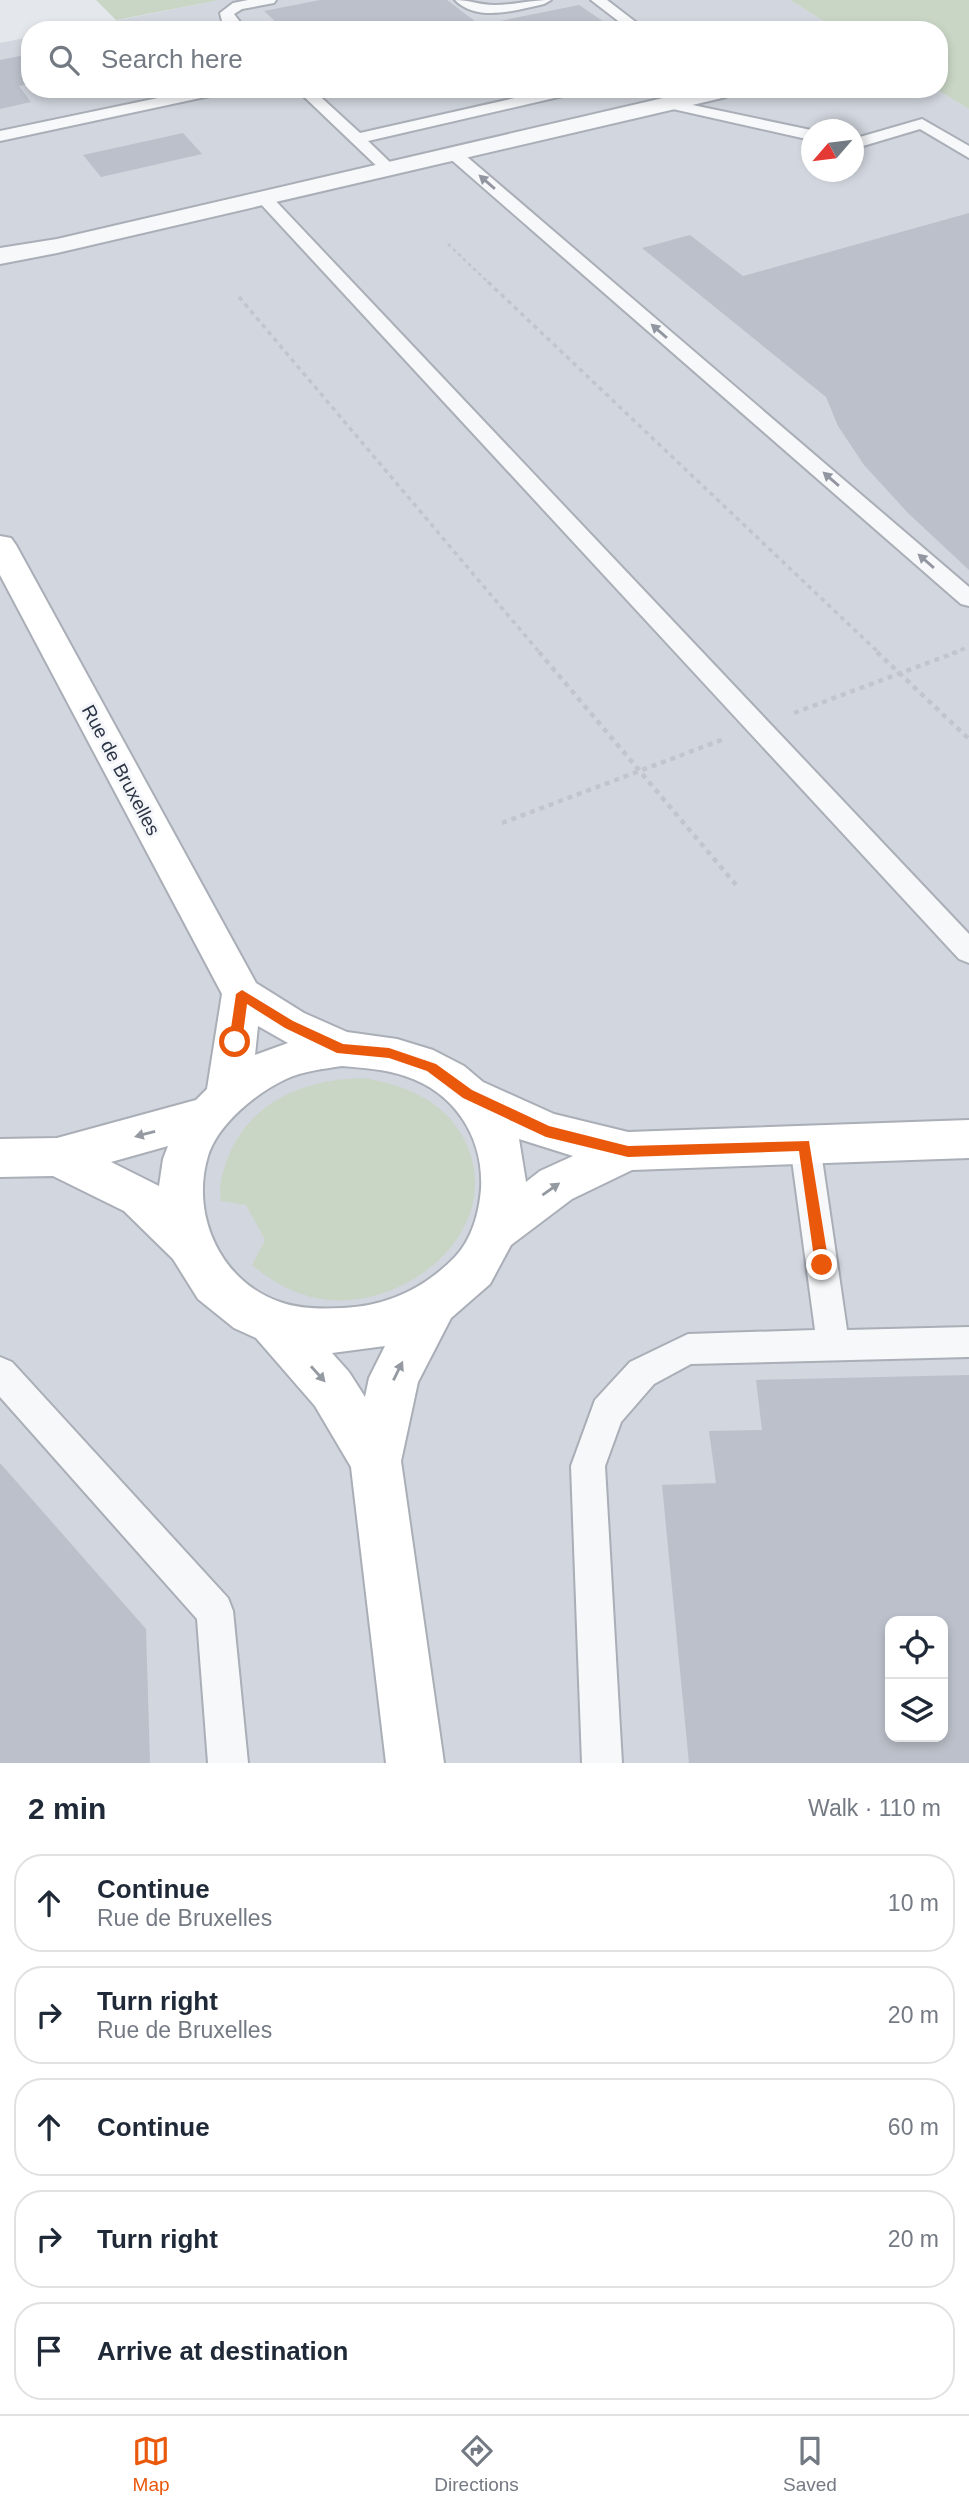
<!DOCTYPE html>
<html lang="en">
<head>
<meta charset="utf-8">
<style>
  body { margin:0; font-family:Helvetica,sans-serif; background:#f6f6f7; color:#1f2937 }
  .controls { position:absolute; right:21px; bottom:21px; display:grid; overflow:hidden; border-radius:14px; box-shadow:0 4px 10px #0003 }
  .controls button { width:63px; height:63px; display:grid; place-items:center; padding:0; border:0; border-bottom:2px solid #e0e1e3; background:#fff; color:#1f2937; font:35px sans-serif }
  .compass { position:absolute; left:801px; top:119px; width:63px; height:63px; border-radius:50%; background:#fff; box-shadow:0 4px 10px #0003; rotate:242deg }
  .stop { position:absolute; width:21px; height:21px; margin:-16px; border:5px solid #ea580c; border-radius:50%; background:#fff }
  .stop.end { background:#ea580c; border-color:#fff; box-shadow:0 2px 7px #0008 }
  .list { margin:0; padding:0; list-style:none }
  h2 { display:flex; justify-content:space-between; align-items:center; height:91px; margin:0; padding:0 28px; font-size:30px }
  h2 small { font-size:23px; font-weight:400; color:#747a83 }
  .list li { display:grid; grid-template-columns:46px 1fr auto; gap:21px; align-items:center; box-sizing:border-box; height:98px; margin:0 14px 14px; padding:0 14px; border:2px solid #e0e1e3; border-radius:28px }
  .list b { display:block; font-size:26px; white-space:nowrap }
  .list p { margin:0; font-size:23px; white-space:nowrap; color:#747a83 }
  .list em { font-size:23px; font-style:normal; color:#747a83 }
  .icon { flex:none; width:38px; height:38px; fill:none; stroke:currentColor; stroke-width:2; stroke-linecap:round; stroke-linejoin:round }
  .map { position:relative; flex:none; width:969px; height:1763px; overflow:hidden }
  .search { position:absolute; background:#fff; box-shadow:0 4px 10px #0003; left:21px; right:21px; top:21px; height:77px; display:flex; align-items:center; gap:18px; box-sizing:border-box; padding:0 24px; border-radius:28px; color:#747a83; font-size:26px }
  .sheet { height:651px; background:#fff }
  nav { display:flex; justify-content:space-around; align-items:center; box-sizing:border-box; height:98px; border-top:2px solid #e0e1e3; background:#fff; font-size:19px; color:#747a83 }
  nav a { display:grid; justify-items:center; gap:4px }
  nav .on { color:#ea580c }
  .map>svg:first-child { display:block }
</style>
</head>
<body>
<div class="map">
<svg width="969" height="1763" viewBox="0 0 969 1763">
  <rect width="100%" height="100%" fill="#e4e7ec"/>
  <g fill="#d2d6de" fill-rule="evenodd">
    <path d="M220 0H790L838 30H68Z"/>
    <path d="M30 37V89H936L969 109V1763H0V43ZM811 130H853V172H811ZM890 1621H943V1737H890Z"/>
  </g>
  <g fill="#c9d6c5">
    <path d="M96 0H220L116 20Z"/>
    <path d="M790 0H969V109L936 89H939V30H838Z"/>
    <path d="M361 1078C401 1083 442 1099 463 1137 509 1224 414 1307 329 1300 299 1297 275 1284 252 1265L265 1240 246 1205 221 1201C218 1184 223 1170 229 1155 252 1100 306 1080 361 1078Z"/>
  </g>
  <g fill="#bbc0ca" fill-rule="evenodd">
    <path d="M320 0H447L480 25 579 5 616 30H285L264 11Z"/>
    <path d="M30 54V84L19 86 31 102 0 109V60Z"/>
    <path d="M183 133 202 154 101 177 83 155Z"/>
    <path d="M969 213V570L908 513 864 465 838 426 826 397 642 248 690 235 743 276Z"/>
    <path d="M969 1375V1763H689L662 1485 716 1483 709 1431 762 1430 756 1380ZM890 1621H943V1737H890Z"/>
    <path d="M0 1463 146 1629 150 1763H0Z"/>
  </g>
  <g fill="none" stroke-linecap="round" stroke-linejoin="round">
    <defs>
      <g id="lane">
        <path d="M248 0H276L274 3 242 9 234 14 246 30H231L222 21 220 13 233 3Z"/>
        <path d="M455 0C469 0 480 5 494 5 513 5 531 0 551 0L544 4C516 10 478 23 455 0Z"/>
        <path d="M591 0H607L646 30H630Z"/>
        <path d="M201 89 226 90 219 94 0 141V131Z"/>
        <path d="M296 89H312L360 133 555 89H583L576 93 368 141 397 169 389 174 383 172Z"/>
        <path d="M669 100 811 130V140L664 107 662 104 664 101Z"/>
        <path d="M922 119 969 146V158L920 129 853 149V139Z"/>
        <path d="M453 148 459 150 969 587V606L961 604 447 156 445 153 447 150Z"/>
        <path d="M264 193 270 195 969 934V963L959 959 258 201 256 198 258 195Z"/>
        <path d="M805 1132 816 1136 820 1145 847 1330 969 1327V1357L691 1364 654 1384 621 1422 605 1466 622 1763H582L571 1466 595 1400 630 1362 688 1334 815 1330 790 1145 794 1136Z"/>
        <path d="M0 1357 12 1362 228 1598 233 1611 248 1763H208L197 1619 0 1397Z"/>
      </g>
      <path id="street" d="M702 89H727L729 92 726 97 718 99 57 253 0 264V248L57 239Z"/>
      <path id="secondary" d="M0 536 11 538 16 545 256 983 304 1013 347 1032 397 1039 433 1050 464 1066 483 1082 554 1114 628 1132 969 1120V1158L632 1170 572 1199 511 1245 490 1284 451 1318 418 1382 401 1461 444 1763H386L351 1467 315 1406 256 1338 234 1328 198 1299 173 1259 124 1211 53 1176 0 1177V1139L57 1138 196 1100 207 1089 222 994 0 575ZM258 1026 288 1043 255 1055ZM342 1066C363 1068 385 1069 405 1076 455 1092 484 1138 481 1189 479 1213 472 1239 455 1257 424 1289 386 1306 343 1308 322 1309 299 1309 280 1302 221 1282 190 1215 208 1156 218 1124 256 1093 286 1079 303 1071 323 1069 342 1066ZM519 1139 573 1156 540 1171 526 1182ZM168 1146 163 1159 159 1186 111 1162ZM385 1346 369 1378 365 1397 349 1372 332 1353Z"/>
    </defs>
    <use href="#lane" stroke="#a9aeb7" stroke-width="4"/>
    <use href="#street" stroke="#a9aeb7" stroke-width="4"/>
    <use href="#secondary" stroke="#a9aeb7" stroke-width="4"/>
    <path stroke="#c2c5cb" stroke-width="2.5" stroke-dasharray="3.5 3.5" stroke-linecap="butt" d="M448 244 490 284"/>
    <g stroke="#c2c5cb" stroke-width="3.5" stroke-dasharray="4.5 4.5" stroke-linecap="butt">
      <path d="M488 282 879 653"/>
      <path d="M239 297 540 653"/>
      <path d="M952 653 969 647"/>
    </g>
    <g stroke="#c2c5cb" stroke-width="4.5" stroke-dasharray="5 5" stroke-linecap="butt">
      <path d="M539 652 737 886"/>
      <path d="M877 652 969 739"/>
      <path d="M794 713 957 652"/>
      <path d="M502 823 724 739"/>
    </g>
    <use href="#lane" fill="#f7f8fa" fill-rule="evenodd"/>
    <use href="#street" fill="#f7f8fa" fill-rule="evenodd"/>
    <use href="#secondary" fill="#fff" fill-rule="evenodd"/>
  </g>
  <defs><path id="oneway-solid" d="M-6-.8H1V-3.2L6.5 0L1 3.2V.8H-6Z" transform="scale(1.75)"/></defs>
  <g fill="#9196a0">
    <use href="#oneway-solid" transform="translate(487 182) rotate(-139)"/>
    <use href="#oneway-solid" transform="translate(659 331) rotate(-139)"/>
    <use href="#oneway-solid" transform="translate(831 479) rotate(-139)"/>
    <use href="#oneway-solid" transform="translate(926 561) rotate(-139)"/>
  </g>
  <g fill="#959aa2">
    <use href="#oneway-solid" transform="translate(145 1134) rotate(165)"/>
    <use href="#oneway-solid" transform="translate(551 1189) rotate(-35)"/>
    <use href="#oneway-solid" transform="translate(398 1371) rotate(-64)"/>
    <use href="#oneway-solid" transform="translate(318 1374) rotate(48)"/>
  </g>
  <path fill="#ea580c" d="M242 990 293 1021 343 1044 389 1048 436 1064 472 1090 549 1126 628 1146 809 1141 829 1265 827 1269 822 1271 815 1265 799 1151 628 1157 546 1137 463 1098 427 1071 389 1058 337 1053 285 1028 247 1004 242 1042 240 1045H231L229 1042 236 994Z"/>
  <g text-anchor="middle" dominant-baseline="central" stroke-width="6" stroke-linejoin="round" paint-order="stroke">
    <g font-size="19" fill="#2b3445" stroke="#f4f6f9">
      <text transform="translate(121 770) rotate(62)">Rue de Bruxelles</text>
    </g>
  </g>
</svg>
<div class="controls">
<button><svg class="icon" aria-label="locate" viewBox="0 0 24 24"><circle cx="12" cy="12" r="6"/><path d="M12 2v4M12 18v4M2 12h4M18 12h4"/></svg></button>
<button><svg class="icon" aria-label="layers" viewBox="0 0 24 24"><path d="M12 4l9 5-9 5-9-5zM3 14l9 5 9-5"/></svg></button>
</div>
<svg class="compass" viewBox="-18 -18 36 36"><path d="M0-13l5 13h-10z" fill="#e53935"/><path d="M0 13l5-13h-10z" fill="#747a83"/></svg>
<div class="stop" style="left:235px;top:1042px"></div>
<div class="stop end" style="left:822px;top:1265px"></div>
<div class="search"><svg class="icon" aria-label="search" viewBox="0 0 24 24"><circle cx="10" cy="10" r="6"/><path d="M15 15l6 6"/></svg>Search here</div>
</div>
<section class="sheet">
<h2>2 min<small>Walk · 110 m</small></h2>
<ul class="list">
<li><svg class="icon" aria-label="ahead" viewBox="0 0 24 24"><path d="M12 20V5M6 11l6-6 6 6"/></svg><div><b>Continue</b><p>Rue de Bruxelles</p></div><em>10 m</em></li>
<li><svg class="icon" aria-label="right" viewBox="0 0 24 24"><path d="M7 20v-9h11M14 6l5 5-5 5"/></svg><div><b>Turn right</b><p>Rue de Bruxelles</p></div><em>20 m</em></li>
<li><svg class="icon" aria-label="ahead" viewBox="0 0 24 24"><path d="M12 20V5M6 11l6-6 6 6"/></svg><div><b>Continue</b></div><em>60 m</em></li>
<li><svg class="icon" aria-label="right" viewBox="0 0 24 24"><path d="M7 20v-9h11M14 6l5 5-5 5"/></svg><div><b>Turn right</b></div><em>20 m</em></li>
<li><svg class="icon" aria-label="arrive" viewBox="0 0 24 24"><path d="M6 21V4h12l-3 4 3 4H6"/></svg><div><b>Arrive at destination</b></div></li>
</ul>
</section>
<nav>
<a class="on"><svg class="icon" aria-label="map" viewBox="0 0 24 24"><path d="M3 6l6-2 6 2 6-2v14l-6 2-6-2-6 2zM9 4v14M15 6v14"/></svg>Map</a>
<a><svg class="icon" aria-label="directions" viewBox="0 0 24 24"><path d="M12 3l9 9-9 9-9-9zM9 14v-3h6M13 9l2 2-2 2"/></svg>Directions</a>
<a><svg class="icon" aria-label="saved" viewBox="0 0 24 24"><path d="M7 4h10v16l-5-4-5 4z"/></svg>Saved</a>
</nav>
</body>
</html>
